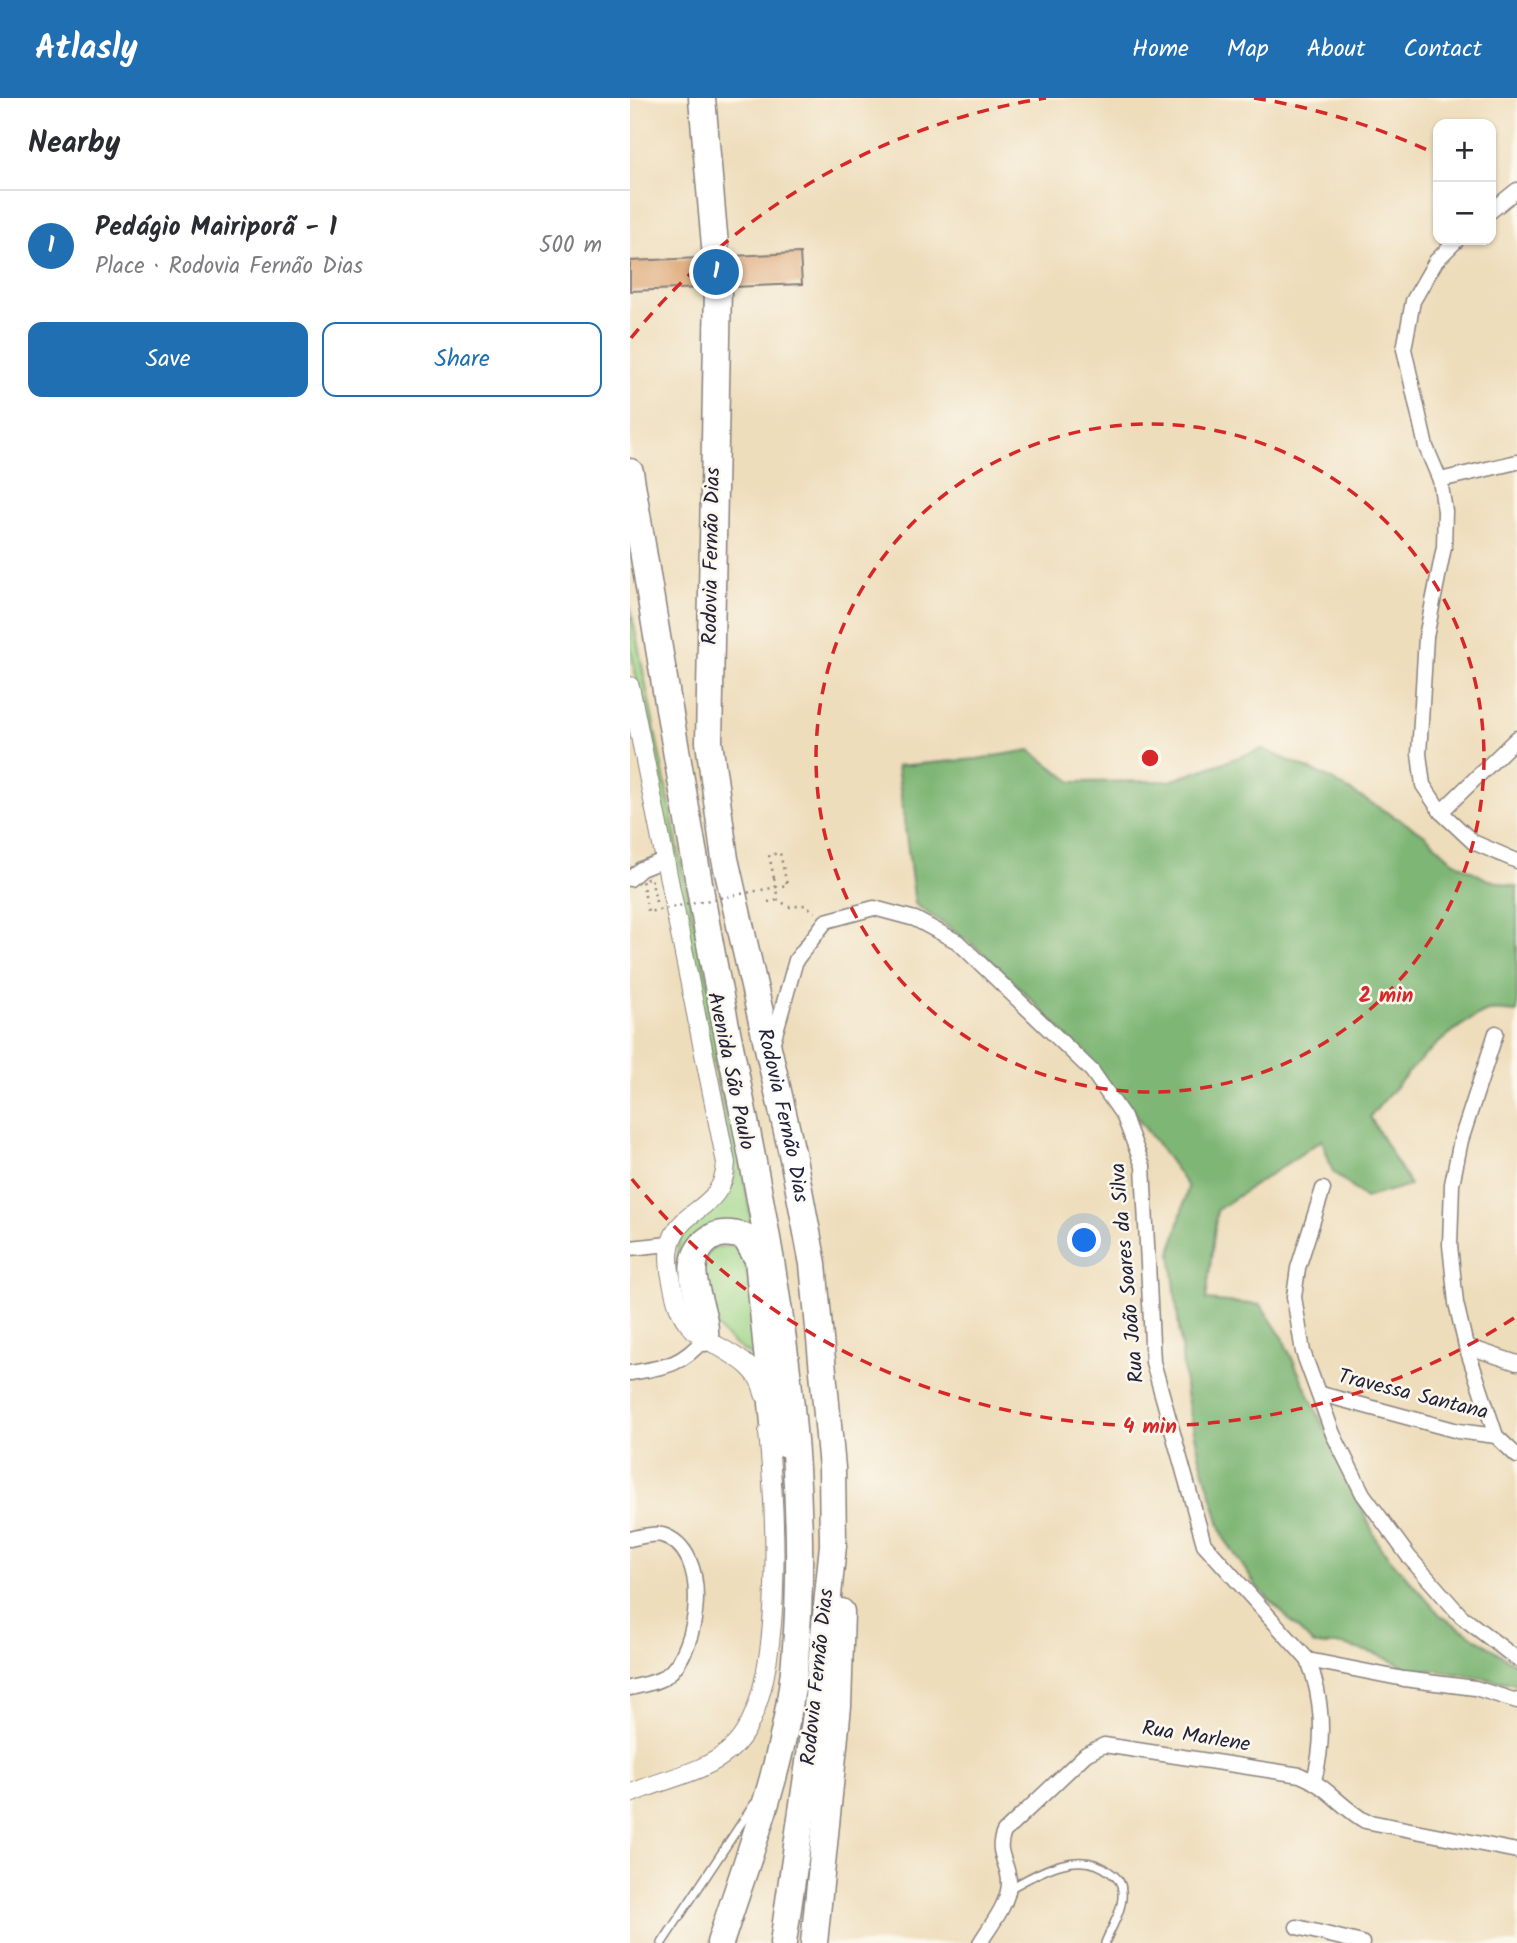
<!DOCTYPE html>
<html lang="en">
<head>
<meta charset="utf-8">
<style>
  body { margin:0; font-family:Kalam,sans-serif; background:#f2f2f3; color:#2b2b33 }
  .controls { position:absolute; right:21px; top:21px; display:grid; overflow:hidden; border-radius:14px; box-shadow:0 2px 5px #0004 }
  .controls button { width:63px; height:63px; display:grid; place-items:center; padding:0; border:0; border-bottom:2px solid #e1e1e2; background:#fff; color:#2b2b33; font:35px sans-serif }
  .you { position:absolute; left:455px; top:1143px; width:24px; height:24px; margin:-18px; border:5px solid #fff; border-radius:50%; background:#1a73e8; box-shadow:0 0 0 10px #1a73e833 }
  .badge { display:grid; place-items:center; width:46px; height:46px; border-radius:50%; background:#1f6fb2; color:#fff; font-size:23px; font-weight:700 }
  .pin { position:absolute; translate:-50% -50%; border:4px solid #fff; box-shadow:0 2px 7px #0006 }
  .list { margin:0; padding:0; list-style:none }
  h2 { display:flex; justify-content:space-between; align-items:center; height:91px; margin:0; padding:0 28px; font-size:30px }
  h2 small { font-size:23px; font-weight:400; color:#7c7c81 }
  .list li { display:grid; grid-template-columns:46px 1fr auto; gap:21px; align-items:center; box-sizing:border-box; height:112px; padding:0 28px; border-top:2px solid #e1e1e2 }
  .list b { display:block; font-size:26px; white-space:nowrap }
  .list p { margin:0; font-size:23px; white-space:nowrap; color:#7c7c81 }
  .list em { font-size:23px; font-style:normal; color:#7c7c81 }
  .actions { display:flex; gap:14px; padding:21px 28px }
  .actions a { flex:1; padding:16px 0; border:2px solid #1f6fb2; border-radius:14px; text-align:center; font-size:24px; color:#1f6fb2 }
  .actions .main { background:#1f6fb2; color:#fff }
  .map { position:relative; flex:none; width:887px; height:1845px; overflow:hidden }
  header { display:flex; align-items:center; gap:42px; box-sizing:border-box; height:98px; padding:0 35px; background:#1f6fb2; color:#fff }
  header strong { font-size:33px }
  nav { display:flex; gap:38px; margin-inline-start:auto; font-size:24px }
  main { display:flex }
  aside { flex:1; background:#fff }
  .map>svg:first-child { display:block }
</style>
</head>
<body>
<header>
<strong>Atlasly</strong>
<nav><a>Home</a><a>Map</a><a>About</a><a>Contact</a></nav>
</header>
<main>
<aside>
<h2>Nearby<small></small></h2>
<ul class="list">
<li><span class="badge">1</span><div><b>Pedágio Mairiporã - 1</b><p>Place · Rodovia Fernão Dias</p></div><em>500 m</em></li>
</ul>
<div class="actions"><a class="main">Save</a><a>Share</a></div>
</aside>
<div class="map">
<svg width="887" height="1845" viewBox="0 0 887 1845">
  <rect width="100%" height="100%" fill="#fbf7ec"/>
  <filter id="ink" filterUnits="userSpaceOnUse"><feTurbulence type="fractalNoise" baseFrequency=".0143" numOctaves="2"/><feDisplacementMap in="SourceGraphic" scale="14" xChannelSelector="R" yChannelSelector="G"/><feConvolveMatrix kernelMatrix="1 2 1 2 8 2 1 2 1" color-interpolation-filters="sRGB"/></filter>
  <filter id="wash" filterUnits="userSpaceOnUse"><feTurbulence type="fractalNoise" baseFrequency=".00686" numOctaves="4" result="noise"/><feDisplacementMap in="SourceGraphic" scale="28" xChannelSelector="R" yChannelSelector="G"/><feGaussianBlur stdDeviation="1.57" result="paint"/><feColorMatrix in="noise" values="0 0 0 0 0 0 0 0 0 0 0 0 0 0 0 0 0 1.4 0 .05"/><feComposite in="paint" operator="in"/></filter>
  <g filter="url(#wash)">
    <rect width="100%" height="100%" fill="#edb"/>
    <g fill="#9ed587" stroke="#607c61" stroke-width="2">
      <path d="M0 507 53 776 85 912 122 1128 107 1123 95 1125 53 1200C51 1184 46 1166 48 1149 53 1119 99 1110 105 1075L0 548Z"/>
      <path d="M113 1146 132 1265C118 1255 99 1245 89 1231 75 1211 64 1169 82 1150Z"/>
    </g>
    <path fill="#7eb674" stroke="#506c58" stroke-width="2" d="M632 651 695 678 794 736 823 763 856 781 887 789V914C878 914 863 910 855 914 810 934 771 982 740 1019L780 1087 735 1100 703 1074 692 1042 587 1112 576 1202 631 1207 652 1239 750 1449 810 1517 887 1567V1586L810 1573 780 1571 746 1556 713 1547H684L627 1489 594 1440 570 1360 556 1296 541 1155 558 1089C500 1004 430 926 354 856 333 838 308 823 285 806L267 668 347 661 400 652 442 684 540 683Z"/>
    <g id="blocks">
      <g fill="#dca06c">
        <path d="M170 155 172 186 104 189 97 177 89 174 100 166 102 158Z"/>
        <path d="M70 160 74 169 86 175 75 181 72 190 0 193V163Z"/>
      </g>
    </g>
  </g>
  <g filter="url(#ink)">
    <use href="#blocks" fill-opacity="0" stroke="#88807b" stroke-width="2"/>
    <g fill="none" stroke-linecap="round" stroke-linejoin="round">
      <defs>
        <g id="service">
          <path d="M379 1791C409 1774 450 1749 481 1775 487 1779 492 1785 492 1793 494 1810 481 1830 475 1845"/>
          <path d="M32 1845 124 1706"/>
        </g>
        <g id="minor">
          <path d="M861 113 887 92"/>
          <path d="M827 142 806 163 783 203 774 251 796 349 810 382 815 413 814 449 796 539 789 656 793 687 811 714 843 744 887 763"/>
          <path d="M810 382 887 364"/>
          <path d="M811 714 887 640"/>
          <path d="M0 781 11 771 34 762"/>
          <path d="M866 935 831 1042 822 1086 820 1147 826 1205 836 1248 866 1338 887 1358"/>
          <path d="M142 947 166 862 196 823 244 810 285 821 328 844 462 973 494 1019 513 1068 523 1264 574 1446 678 1562C693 1600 695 1643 684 1682"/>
          <path d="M693 1091 668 1170 664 1199 673 1254 703 1336 733 1396 779 1459 831 1518 887 1561"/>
          <path d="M0 1150 39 1146"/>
          <path d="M836 1248 887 1265"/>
          <path d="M0 1275C35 1269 51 1268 75 1240"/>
          <path d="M691 1296 828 1333 866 1338"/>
          <path d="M0 1441C9 1439 23 1435 32 1437 83 1452 70 1553 36 1578 27 1585 11 1587 0 1590"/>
          <path d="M678 1562 774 1581 845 1590 887 1603"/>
          <path d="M667 1829 732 1845"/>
          <path d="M350 1845C360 1828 378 1807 379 1786 380 1766 364 1755 374 1734L456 1656 474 1647 670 1677C696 1687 711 1709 735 1723L887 1753"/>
        </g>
        <g id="tertiary">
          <path d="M0 588 96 1065C93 1125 24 1104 42 1184 45 1198 48 1213 57 1224 78 1252 127 1256 134 1296"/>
          <path d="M0 1696C32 1681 76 1675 102 1650 158 1598 145 1407 138 1334"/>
        </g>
        <g id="motorway">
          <path d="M72 0 86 159"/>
          <path id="s1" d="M88 190 79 644 95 761 162 1055 183 1166 202 1370 203 1447 187 1609 153 1845"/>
          <path d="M0 374C28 542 54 710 86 878 130 1103 185 1330 165 1562 157 1659 120 1753 90 1845"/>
          <path d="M75 1240C78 1209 48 1173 74 1145 86 1133 100 1134 115 1139L128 1161 146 1346"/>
          <path d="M184 1845 208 1608 211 1514"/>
        </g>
      </defs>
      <use href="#service" stroke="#88807b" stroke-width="10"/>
      <use href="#minor" stroke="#88807b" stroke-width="17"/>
      <use href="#tertiary" stroke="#88807b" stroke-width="20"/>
      <use href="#motorway" stroke="#88807b" stroke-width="29"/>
      <g stroke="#88807b" stroke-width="2.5" stroke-dasharray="2 5" stroke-linecap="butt">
        <path d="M144 780 148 802 160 809 175 807 185 814"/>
        <path d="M138 804 148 802"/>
      </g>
      <use href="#service" stroke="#fff" stroke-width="7"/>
      <use href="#minor" stroke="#fff" stroke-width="14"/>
      <use href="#tertiary" stroke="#fff" stroke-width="18"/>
      <use href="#motorway" stroke="#fff" stroke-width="26"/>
      <path stroke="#88807b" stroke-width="2.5" stroke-dasharray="2 5" stroke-linecap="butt" d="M26 804 21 780 12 782 18 814 157 787 150 755 139 757 144 780"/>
    </g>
  </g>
  <g fill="none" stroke="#d62828" stroke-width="3.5" stroke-dasharray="12 9">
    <circle cx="520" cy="660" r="334"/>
    <path d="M884 1220A668 668 0 0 1 1 1080M1 240A668 668 0 0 1 416 0M624 0A668 668 0 0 1 808 57"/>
  </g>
  <g text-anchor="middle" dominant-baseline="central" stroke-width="5" stroke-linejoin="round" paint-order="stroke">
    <g font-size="21" fill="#22223b" stroke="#fbf7ec">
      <text transform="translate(82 458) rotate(-89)">Rodovia Fernão Dias</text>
      <text transform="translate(100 973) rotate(78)">Avenida São Paulo</text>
      <text stroke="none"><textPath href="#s1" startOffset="835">Rodovia Fernão Dias</textPath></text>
      <text transform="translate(498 1175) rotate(-95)">Rua João Soares da Silva</text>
      <text transform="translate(783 1297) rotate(14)">Travessa Santana</text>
      <text transform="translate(188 1579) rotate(-84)">Rodovia Fernão Dias</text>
      <text transform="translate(566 1639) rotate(9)">Rua Marlene</text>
    </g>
  </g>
  <circle cx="520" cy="660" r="10" fill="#d62828" stroke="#fbf7ec" stroke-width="3.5"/>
  <g font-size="21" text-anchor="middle" font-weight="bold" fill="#d62828" stroke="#fbf7ec" stroke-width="5" stroke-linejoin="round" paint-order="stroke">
    <text x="756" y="904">2 min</text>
    <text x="520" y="1335">4 min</text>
  </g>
</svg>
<div class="controls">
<button>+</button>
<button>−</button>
</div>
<div class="you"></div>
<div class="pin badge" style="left:86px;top:174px">1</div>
</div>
</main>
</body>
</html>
